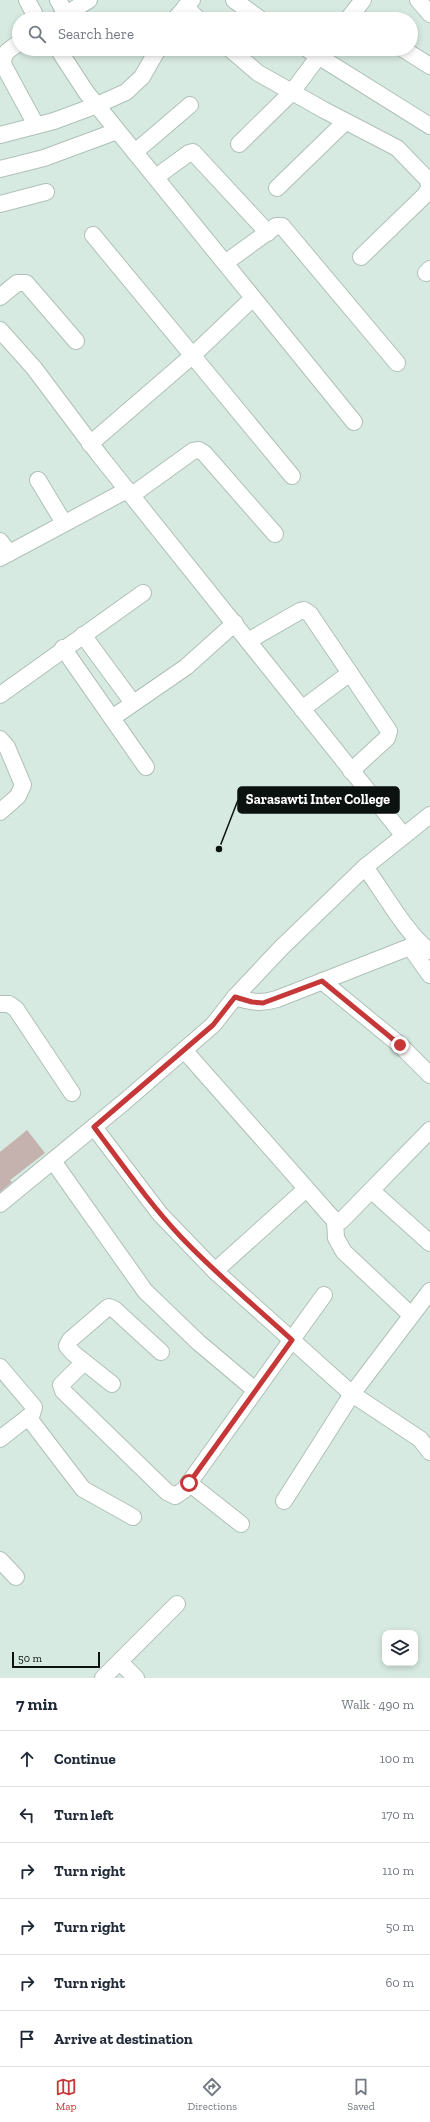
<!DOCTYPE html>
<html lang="en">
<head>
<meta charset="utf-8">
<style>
  body { margin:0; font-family:"Zilla Slab",serif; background:#f6f6f7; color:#1f2937 }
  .controls { position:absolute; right:12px; bottom:12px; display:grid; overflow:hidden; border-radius:8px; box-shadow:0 2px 6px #0003 }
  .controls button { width:36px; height:36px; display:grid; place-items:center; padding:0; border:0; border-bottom:1px solid #e0e1e3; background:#fff; color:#1f2937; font:20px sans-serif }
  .scale { position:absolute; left:12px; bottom:10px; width:88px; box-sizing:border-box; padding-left:4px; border:2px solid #0b120f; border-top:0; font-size:11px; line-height:14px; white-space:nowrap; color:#0b120f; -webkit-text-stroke:3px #d7eae1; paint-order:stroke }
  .stop { position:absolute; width:12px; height:12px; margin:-9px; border:3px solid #c63738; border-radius:50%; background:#fff }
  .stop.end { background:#c63738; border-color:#fff; box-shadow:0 1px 4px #0008 }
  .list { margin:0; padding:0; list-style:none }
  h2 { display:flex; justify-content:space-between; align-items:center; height:52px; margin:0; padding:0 16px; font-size:17px }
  h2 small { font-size:13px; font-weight:400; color:#747a83 }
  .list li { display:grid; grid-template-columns:26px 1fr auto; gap:12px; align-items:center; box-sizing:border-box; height:56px; padding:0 16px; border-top:1px solid #e0e1e3 }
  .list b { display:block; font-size:15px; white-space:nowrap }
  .list em { font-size:13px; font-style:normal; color:#747a83 }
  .icon { flex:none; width:22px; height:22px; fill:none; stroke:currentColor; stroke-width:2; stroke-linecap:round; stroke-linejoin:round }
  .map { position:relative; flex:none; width:430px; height:1678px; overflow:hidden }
  .search { position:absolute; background:#fff; box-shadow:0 2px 6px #0003; left:12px; right:12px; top:12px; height:44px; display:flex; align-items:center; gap:10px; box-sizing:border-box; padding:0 14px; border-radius:22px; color:#747a83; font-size:15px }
  .sheet { height:388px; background:#fff }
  nav { display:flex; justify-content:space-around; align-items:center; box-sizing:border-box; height:56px; border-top:1px solid #e0e1e3; background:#fff; font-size:11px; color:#747a83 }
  nav a { display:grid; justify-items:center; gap:2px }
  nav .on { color:#c63738 }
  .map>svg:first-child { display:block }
</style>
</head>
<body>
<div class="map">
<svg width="430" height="1678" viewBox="0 0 430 1678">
  <rect width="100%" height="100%" fill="#d7eae1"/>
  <path fill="#c5b2af" d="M27 1130 45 1153 10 1180 12 1182 0 1192V1152Z"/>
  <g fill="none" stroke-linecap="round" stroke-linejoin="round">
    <defs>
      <g id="minor">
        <path d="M27 0 37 19"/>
        <path d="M58 0 66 14"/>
        <path d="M234 0 260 19"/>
        <path d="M418 0 430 14"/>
        <path d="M185 7 198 19"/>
        <path d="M58 19 89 0"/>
        <path d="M175 19 192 0"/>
        <path d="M348 19 363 0"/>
        <path d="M19 43C9 50 1 53 4 66L36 125"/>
        <path d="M58 49 86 92 354 422"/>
        <path d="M230 49 258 73 324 110 397 148 427 179 430 187 425 195 361 257"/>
        <path d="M307 49 430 126"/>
        <path d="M403 49 430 66"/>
        <path d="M0 135 54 121 97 105 126 92 142 77 158 49"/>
        <path d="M239 144 292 92 324 49"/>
        <path d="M135 152 190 105"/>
        <path d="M0 169 44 158 117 131"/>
        <path d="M156 177 189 153 193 152 268 233"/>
        <path d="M277 188 345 122"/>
        <path d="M0 204 46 192"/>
        <path d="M93 235 292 476"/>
        <path d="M225 263 276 226H282L397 363"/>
        <path d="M426 273 430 269"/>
        <path d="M0 297 17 283H26L76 341"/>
        <path d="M0 330 34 368 100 456 404 836"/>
        <path d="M90 444 192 356 253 298"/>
        <path d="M38 480 64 523"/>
        <path d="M132 495 193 451 199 450 204 453 275 534"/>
        <path d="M0 541 9 553"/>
        <path d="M0 558 127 490"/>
        <path d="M83 635 133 703"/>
        <path d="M248 641 300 611 304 610 310 614 389 731 387 738 351 771"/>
        <path d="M63 648 146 767"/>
        <path d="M0 695 143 593"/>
        <path d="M302 709 350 673"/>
        <path d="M112 718 186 667 235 623"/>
        <path d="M0 739 7 747 23 785 18 796 0 812"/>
        <path d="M365 867C381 888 409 938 430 951"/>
        <path d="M410 947 430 975"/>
        <path d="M322 981 400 1045 430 1075"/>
        <path d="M235 997C250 1002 261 1004 277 999L420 943"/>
        <path d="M0 1004H9L16 1009 72 1093"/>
        <path d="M184 1050 335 1221H341L344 1218 430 1130"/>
        <path d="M94 1127 160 1214 215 1271 352 1394 420 1439 430 1452"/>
        <path d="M53 1161 145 1291 198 1342 255 1390"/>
        <path d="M372 1191 430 1243"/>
        <path d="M0 1204 123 1103 213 1025 235 997 281 948 365 867 430 815"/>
        <path d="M335 1221 336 1238 344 1252 411 1315"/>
        <path d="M215 1271 306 1189"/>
        <path d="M84 1362 61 1385 63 1391 167 1492 175 1496 184 1490 324 1295"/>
        <path d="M0 1367 34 1407 32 1414 0 1439"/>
        <path d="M112 1384 73 1353 67 1346 70 1340 106 1309 109 1307 114 1309 161 1352"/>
        <path d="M28 1417 83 1489 133 1517"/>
        <path d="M189 1483 241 1524"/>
        <path d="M284 1501 352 1394 430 1291"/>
        <path d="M0 1560 16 1577"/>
        <path d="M120 1662 136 1678"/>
        <path d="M103 1678 177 1604"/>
      </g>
    </defs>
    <use href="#minor" stroke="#aec0b8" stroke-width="18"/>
    <use href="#minor" stroke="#fff" stroke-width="16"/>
  </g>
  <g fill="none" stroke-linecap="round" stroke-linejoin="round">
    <path stroke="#c63738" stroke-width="5" d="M189 1483 292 1340C255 1306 216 1274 181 1237 149 1203 122 1164 94 1127L213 1025 235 997 252 1002 263 1003 322 981 400 1045"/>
  </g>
  <path fill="none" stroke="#0b120f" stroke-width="1.5" d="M219 849L238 800"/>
  <circle fill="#0b120f" stroke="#d7eae1" stroke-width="1.5" cx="219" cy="849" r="4"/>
  <rect fill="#0b120f" stroke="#0b120f" stroke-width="1.5" x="238" y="787" width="161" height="26" rx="4"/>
  <g font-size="14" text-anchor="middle" font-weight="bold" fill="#fff">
    <text x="318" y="804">Sarasawti Inter College</text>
  </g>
</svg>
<div class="controls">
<button><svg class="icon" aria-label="layers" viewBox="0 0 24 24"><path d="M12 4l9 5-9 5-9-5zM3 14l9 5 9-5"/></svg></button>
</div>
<div class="scale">50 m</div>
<div class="stop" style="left:189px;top:1483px"></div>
<div class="stop end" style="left:400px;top:1045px"></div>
<div class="search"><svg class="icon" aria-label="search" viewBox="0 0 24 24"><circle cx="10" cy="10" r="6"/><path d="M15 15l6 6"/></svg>Search here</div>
</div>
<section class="sheet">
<h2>7 min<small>Walk · 490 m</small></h2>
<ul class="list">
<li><svg class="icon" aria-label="ahead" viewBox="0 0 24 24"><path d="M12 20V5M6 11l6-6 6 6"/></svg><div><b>Continue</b></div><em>100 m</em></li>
<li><svg class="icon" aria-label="left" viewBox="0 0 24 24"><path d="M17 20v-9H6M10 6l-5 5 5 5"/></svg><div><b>Turn left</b></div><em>170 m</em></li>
<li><svg class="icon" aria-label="right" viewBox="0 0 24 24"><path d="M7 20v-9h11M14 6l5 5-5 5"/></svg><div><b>Turn right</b></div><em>110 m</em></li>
<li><svg class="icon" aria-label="right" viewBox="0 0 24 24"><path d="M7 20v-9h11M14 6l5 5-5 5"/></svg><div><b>Turn right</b></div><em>50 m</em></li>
<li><svg class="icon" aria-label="right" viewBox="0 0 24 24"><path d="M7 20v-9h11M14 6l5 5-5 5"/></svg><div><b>Turn right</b></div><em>60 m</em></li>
<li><svg class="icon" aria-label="arrive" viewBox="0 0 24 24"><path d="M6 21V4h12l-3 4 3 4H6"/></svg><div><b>Arrive at destination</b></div></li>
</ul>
</section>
<nav>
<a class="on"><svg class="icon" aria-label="map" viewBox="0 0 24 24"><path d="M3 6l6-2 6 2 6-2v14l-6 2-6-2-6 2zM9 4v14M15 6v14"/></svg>Map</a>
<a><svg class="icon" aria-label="directions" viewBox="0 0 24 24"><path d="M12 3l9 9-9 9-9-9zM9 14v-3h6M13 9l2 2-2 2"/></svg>Directions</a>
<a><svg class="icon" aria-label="saved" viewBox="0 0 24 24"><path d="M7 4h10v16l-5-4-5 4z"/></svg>Saved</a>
</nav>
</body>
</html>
